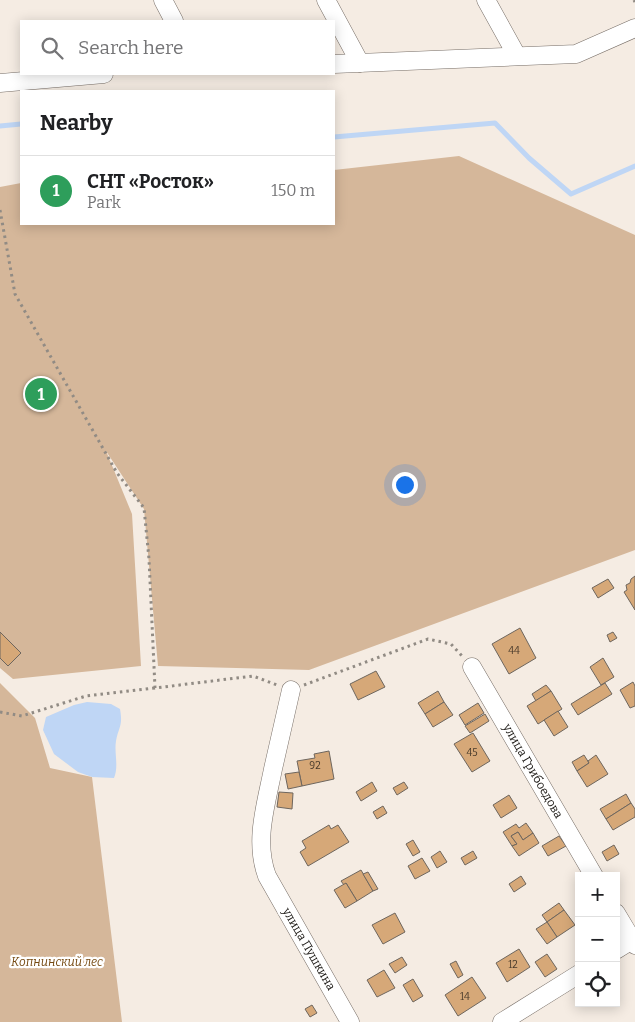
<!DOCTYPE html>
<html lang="en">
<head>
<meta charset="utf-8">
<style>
  body { margin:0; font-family:Bitter,serif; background:#f2f2f2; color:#202124 }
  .controls { position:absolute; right:15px; bottom:15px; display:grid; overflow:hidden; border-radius:0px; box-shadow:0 2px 12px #0003 }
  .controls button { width:45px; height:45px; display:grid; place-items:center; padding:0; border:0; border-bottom:1px solid #e0e0e0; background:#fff; color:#202124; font:25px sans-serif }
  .you { position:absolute; left:404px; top:484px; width:18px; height:18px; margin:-12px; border:4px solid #fff; border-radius:50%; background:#1a73e8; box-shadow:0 0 0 8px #1a73e833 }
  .badge { display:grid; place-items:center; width:32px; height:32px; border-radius:50%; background:#db2777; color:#fff; font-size:16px; font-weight:700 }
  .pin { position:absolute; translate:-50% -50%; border:2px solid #fff; box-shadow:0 1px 5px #0006 }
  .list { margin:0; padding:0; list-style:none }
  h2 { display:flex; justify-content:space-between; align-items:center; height:65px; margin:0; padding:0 20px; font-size:21px }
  h2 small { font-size:16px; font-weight:400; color:#757577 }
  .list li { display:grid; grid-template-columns:32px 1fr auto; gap:15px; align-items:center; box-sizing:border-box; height:70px; padding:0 20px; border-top:1px solid #e0e0e0 }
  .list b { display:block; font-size:19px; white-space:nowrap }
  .list p { margin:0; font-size:16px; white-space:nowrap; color:#757577 }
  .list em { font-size:16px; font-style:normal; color:#757577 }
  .icon { flex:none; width:28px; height:28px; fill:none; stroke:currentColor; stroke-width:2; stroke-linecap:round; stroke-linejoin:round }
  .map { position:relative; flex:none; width:635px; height:1022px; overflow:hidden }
  .search { position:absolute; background:#fff; box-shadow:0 2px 12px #0003; left:20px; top:20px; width:315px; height:55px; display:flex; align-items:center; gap:12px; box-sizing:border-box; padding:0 18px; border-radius:0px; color:#757577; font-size:19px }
  .panel { position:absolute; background:#fff; box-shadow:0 2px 12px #0003; left:20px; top:90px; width:315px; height:135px; border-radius:0px }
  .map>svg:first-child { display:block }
</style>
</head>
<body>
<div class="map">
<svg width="635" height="1022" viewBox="0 0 635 1022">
  <rect width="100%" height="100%" fill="#f5ece3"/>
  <g fill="#d5b79a">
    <path d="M459 156 635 235V550L309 670 158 666 144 509 106 451 132 514 141 666 13 679 0 668V187L21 183V224H334V170Z"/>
    <path d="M0 683 35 718 50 768 92 777 122 1022H0Z"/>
  </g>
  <path fill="#bfd6f5" d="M87 702 111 704 120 709C123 726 119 726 116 741 114 753 119 766 114 778L92 777 78 772 54 754 43 730 46 717 74 705Z"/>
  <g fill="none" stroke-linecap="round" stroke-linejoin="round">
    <g stroke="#bfd6f5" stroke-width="5">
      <path d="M0 126 21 124"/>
      <path d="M334 137 495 123 529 158 571 194 635 166"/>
    </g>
  </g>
  <g fill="#d6a878" stroke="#6e665e">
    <path d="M635 576V610L624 592 627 590 626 585 630 583 631 579Z"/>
    <path d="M608 579 614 588 598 598 592 588Z"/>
    <path d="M520 628 536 658 509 674 492 644Z"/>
    <path d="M0 632 21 653 8 666 0 658Z"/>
    <path d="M613 632 617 638 610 642 607 635Z"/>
    <path d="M603 658 614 677 601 685 590 667Z"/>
    <path d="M376 671 385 687 358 700 350 684Z"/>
    <path d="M633 682 635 686V706L630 708 620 690Z"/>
    <path d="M605 683 612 694 578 715 571 704Z"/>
    <path d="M546 685 551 691 536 701 532 694Z"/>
    <path d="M438 691 444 702 425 714 418 703Z"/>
    <path d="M551 691 562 709 538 724 527 706Z"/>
    <path d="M444 702 453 715 433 727 425 714Z"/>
    <path d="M478 703 484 713 465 725 459 715Z"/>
    <path d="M558 711 568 727 554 736 544 720Z"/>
    <path d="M485 714 489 721 470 733 465 726Z"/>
    <path d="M473 733 490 761 472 772 454 744Z"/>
    <path d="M329 751 334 779 302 786 297 761 315 758 314 754Z"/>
    <path d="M584 755 589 763 577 771 572 762Z"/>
    <path d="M596 755 608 774 587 787 577 771 589 763 588 761Z"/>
    <path d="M299 772 302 786 288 789 285 774Z"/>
    <path d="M372 782 377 791 361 801 356 792Z"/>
    <path d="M404 782 408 788 397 795 393 788Z"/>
    <path d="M279 792 293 793 292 809 277 807Z"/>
    <path d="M626 794 631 803 606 819 600 809Z"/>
    <path d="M509 795 517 808 501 818 493 805Z"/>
    <path d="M631 803 635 809V817L613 830 606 819Z"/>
    <path d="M383 806 387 813 377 819 373 812Z"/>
    <path d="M526 823 533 833 523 840 518 832 511 836 517 844 512 846 503 832 516 824 519 828Z"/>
    <path d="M329 825 331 829 338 825 349 842 308 866 300 852 306 848 302 841Z"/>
    <path d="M518 832 523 840 533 833 539 843 519 856 512 846 517 844 511 836Z"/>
    <path d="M559 836 566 846 548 856 542 846Z"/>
    <path d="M413 840 420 852 413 856 406 844Z"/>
    <path d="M614 845 619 854 607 861 602 852Z"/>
    <path d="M440 851 447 862 437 868 431 857Z"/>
    <path d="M473 851 477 858 465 865 461 858Z"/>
    <path d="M422 858 430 871 415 879 408 866Z"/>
    <path d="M361 870 373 891 357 901 346 883 344 885 341 881Z"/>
    <path d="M368 872 378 889 373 891 363 874Z"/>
    <path d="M521 876 526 884 514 892 509 884Z"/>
    <path d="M346 883 357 901 345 908 334 890Z"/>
    <path d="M559 903 564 910 547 922 542 915Z"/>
    <path d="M564 910 575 925 557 937 547 922Z"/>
    <path d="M395 913 405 932 383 944 372 925Z"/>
    <path d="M547 922 557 937 547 944 536 929Z"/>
    <path d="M519 949 530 967 507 982 496 963Z"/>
    <path d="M547 954 557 969 545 977 535 962Z"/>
    <path d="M402 957 407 965 395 973 389 964Z"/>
    <path d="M456 961 463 975 458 978 450 964Z"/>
    <path d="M384 970 395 988 377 997 367 980Z"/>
    <path d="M472 977 486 998 458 1016 445 995Z"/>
    <path d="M413 979 423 996 413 1002 403 985Z"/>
    <path d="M312 1005 317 1013 310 1017 305 1009Z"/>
  </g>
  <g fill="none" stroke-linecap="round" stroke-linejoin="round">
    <defs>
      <g id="street">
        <path d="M163 0 174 21"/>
        <path d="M326 0 360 63"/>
        <path d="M486 0 517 56"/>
        <path d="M334 64 576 54 635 28"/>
        <path d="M0 83 104 74"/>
        <path d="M472 667 594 876"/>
        <path d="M291 690C285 716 279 743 273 769 266 805 254 841 267 876L350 1022"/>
        <path d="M616 913 635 945"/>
        <path d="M616 950 635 938"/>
        <path d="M502 1022 579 974"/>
      </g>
    </defs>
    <use href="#street" stroke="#776e67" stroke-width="19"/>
    <g stroke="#918b84" stroke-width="3" stroke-dasharray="2.5 4" stroke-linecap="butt">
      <path d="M634 0 635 2"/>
      <path d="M0 210 15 294 117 473 144 508 149 559 155 688 253 676 277 685"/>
      <path d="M304 685 428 639 451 644 462 656"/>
      <path d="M0 712 22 716 86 696 155 688"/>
    </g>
    <use href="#street" stroke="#fff" stroke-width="18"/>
  </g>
  <g text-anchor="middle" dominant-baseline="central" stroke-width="4.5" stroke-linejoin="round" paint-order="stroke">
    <g font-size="10" fill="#483a2b">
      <text x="514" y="651">44</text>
      <text x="472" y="753">45</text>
      <text x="315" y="766">92</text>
      <text x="513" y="965">12</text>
      <text x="465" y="997">14</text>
    </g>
    <g font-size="12" fill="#181511" stroke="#fff">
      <text transform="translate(533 771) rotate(60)">улица Грибоедова</text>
      <text transform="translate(309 949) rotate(60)">улица Пушкина</text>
    </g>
    <g font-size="12" font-style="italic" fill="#754911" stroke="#fff">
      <text x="57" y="962">Копнинский лес</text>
    </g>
  </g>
</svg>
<div class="controls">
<button>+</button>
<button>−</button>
<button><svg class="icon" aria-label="locate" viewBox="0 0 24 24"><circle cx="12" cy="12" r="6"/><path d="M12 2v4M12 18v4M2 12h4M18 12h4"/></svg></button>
</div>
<div class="you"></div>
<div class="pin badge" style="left:41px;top:394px;background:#2e9e5b">1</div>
<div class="search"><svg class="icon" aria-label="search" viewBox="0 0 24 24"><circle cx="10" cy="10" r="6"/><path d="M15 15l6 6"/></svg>Search here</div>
<section class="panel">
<h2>Nearby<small></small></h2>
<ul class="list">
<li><span class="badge" style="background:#2e9e5b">1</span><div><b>СНТ «Росток»</b><p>Park</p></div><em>150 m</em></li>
</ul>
</section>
</div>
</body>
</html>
